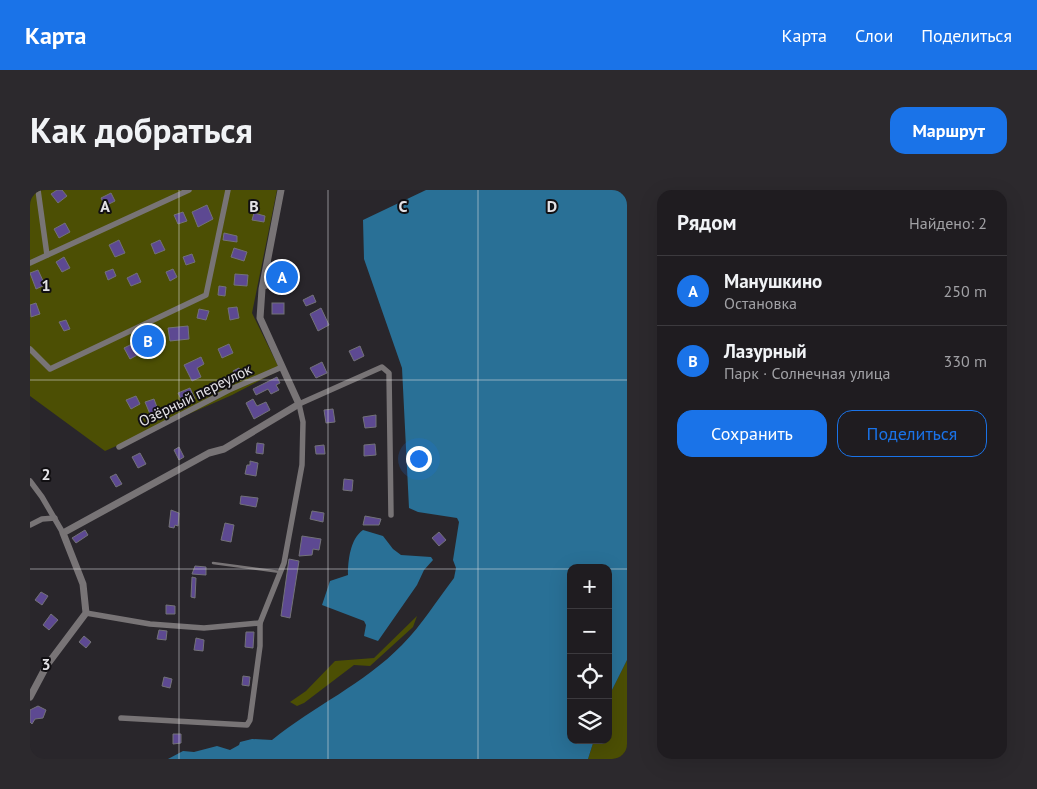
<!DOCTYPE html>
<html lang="ru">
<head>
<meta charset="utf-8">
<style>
  body { margin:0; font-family:"PT Sans",sans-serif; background:#2c292d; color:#f1f3f6 }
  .controls { position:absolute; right:15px; bottom:15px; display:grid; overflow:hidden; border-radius:10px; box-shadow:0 5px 20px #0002 }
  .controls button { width:45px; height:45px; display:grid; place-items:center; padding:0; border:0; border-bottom:1px solid #3c3a3e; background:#1f1c20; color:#f1f3f6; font:25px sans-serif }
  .you { position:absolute; left:388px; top:268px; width:18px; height:18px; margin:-12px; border:4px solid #fff; border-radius:50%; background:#1a73e8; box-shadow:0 0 0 8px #1a73e833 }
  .badge { display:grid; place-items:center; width:32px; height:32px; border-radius:50%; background:#1a73e8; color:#fff; font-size:16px; font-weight:700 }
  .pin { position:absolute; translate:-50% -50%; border:2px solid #fff; box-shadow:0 1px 5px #0006 }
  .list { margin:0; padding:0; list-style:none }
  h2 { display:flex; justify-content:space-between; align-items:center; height:65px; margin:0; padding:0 20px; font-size:21px }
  h2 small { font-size:16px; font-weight:400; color:#a1a1a5 }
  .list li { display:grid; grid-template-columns:32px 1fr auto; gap:15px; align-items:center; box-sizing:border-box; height:70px; padding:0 20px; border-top:1px solid #3c3a3e }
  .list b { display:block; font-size:19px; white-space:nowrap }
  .list p { margin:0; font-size:16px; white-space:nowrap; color:#a1a1a5 }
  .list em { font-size:16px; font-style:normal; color:#a1a1a5 }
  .actions { display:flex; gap:10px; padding:15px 20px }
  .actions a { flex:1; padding:11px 0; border:1px solid #1a73e8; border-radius:15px; text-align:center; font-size:18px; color:#1a73e8 }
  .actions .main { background:#1a73e8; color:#fff }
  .icon { flex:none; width:28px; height:28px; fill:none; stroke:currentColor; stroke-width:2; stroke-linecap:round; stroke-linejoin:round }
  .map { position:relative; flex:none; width:597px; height:569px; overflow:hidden; border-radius:15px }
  header { display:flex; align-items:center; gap:30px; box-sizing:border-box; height:70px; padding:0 25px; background:#1a73e8; color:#fff }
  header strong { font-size:24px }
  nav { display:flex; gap:28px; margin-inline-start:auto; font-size:18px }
  .intro { display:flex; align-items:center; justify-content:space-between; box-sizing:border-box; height:120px; padding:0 30px }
  h1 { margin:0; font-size:35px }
  .button { padding:12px 22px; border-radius:15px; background:#1a73e8; color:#fff; font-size:18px; font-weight:700 }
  main { display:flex; gap:30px; padding:0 30px }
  aside { flex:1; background:#1f1c20; border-radius:15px; box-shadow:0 5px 20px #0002 }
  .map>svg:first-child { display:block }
</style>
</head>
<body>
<header>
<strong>Карта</strong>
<nav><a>Карта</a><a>Слои</a><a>Поделиться</a></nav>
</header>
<div class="intro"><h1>Как добраться</h1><a class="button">Маршрут</a></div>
<main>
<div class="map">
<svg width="597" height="569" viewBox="0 0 597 569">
  <rect width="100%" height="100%" fill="#29262b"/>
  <g fill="#4c4f04">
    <path d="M0 0H247L222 123 250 180 202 205 75 261 0 206Z"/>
    <path d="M387 426 383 437 340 476 324 475 274 513 267 516 260 512 276 501 305 471 344 468Z"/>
    <path d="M597 470V569H558L564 550H578V508Z"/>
  </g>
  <g fill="#297096">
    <path d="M396 0H597V470L578 508V378H541V550H564L558 569H138L153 561 164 562 187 556 200 560 209 555 210 552 222 549 242 550C284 516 334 494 372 455 392 435 407 410 424 388L426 378 423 370 429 332 427 328 388 322 379 318 372 178 334 69 333 30Z"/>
    <path d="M333 340 353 346 363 359 371 365 401 367 403 370 394 380 387 395 348 451 334 446 336 435 334 431 292 415 300 391 318 385C318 371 320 349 333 340Z"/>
  </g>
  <g fill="#5d4992" stroke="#737279">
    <path d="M27 0H32L37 6 28 13 21 4Z"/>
    <path d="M81 3 85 11 75 16 71 8Z"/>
    <path d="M177 15 183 29 168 37 162 22Z"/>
    <path d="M153 22 157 31 148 34 144 25Z"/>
    <path d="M224 23 235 26 234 32 222 30Z"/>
    <path d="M35 33 40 42 29 48 24 39Z"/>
    <path d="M194 43 207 46V52L193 50Z"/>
    <path d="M89 50 95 63 85 67 79 55Z"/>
    <path d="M130 50 135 60 125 64 121 54Z"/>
    <path d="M204 58 217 62 214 71 201 67Z"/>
    <path d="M162 64 165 72 156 75 153 67Z"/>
    <path d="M34 67 40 78 32 82 26 72Z"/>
    <path d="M83 79 86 86 78 90 75 82Z"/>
    <path d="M143 79 147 87 140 91 136 82Z"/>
    <path d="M8 80 15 95 6 99 0 83Z"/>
    <path d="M107 83 111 92 101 96 97 88Z"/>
    <path d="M205 84 218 85 217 96 204 95Z"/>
    <path d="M189 96 196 97 195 106 188 105Z"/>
    <path d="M283 105 286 112 276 116 273 110Z"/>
    <path d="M6 113 10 124 1 127 0 115Z"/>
    <rect x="242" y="113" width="12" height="11"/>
    <path d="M207 117 209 128 200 130 198 118Z"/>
    <path d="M291 118 299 135 288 141 280 124Z"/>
    <path d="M169 119 179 121 176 130 167 128Z"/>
    <path d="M36 130 40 139 34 141 29 132Z"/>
    <path d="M158 136 159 149 140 151 138 138Z"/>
    <path d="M108 151 113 162 100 169 94 158Z"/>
    <path d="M199 154 203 163 192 168 188 159Z"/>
    <path d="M330 156 334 166 324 171 319 161Z"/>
    <path d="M171 167 174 174 167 178 171 187 162 191 154 175Z"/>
    <path d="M292 172 297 183 286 188 280 178Z"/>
    <path d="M209 178 214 185 207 189 203 181Z"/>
    <path d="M247 187 250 193 246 195 249 200 241 204 238 199 226 205 223 199Z"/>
    <path d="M160 198 165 209 154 215 148 203Z"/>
    <path d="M106 206 110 214 101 219 96 210Z"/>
    <path d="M124 209 128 220 120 224 115 212Z"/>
    <path d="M223 209 227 216 236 212 240 220 224 229 216 213Z"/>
    <path d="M303 219 305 232 296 233 294 220Z"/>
    <path d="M346 225V237L335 238 333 227Z"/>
    <path d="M227 253 234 254 233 264 226 263Z"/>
    <path d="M345 254 346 265 334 266V255Z"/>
    <path d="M294 255 295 264H286L285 256Z"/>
    <path d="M149 257 154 267 149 270 144 260Z"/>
    <path d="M110 263 116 274 108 278 102 267Z"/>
    <path d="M220 271 228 273 226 286 215 284 217 275H220Z"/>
    <path d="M86 284 92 294 86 297 80 287Z"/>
    <path d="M314 289 323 290 322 301 313 300Z"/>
    <path d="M211 306 228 308 226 317 210 314Z"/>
    <path d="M141 320 149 323 148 336 145 335 144 338 139 337Z"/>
    <path d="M282 321 294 323 293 332 280 329Z"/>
    <path d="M335 326 351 329 349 335H333Z"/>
    <path d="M195 333 204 335 201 352 191 350Z"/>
    <path d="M55 340 58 345 46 353 42 348Z"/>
    <path d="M409 342 416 350 409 356 402 348Z"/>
    <path d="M272 346 291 349 289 360 283 359 282 365 269 366Z"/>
    <path d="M259 369 269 371 260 428 251 426Z"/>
    <path d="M165 376 176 377V385L162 384Z"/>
    <path d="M162 387 166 388 165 408 161 407Z"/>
    <path d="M11 402 18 406 12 415 5 410Z"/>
    <path d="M136 415 145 416V424H136Z"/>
    <path d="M21 424 28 430 19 440 13 435Z"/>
    <path d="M129 440 137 441 136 450 127 449Z"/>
    <path d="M216 442H224L223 458 215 457Z"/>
    <path d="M54 446 61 452 56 458 49 452Z"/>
    <path d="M166 448 174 450 173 461 164 460Z"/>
    <path d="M213 486 220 487 219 496 212 495Z"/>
    <path d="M134 487 142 489 140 498 132 496Z"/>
    <path d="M8 516 16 520 13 528 5 529 2 534 0 532V520Z"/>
    <path d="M143 544H151V553L143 554Z"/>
  </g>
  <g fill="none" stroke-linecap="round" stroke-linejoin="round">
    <g stroke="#787476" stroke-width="2.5">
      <path d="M234 98 243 96 248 82 246 77 238 72"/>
      <path d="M183 373 250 382"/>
    </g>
    <g stroke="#787476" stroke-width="5.5">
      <path d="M8 0 17 65"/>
      <path d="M0 73 159 0"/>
      <path d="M0 159 20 179 176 105 198 0"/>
      <path d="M89 257 199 200 252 177"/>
      <path d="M0 291 12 307 33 343"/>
      <path d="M0 335 12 329 25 328"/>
      <path d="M56 423 120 434 174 438 230 433"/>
      <path d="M91 528 217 535 220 530 230 456V433L254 373 272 275 273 232 269 214 352 177 359 183 361 325"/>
    </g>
    <path stroke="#787476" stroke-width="7" d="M0 507 17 475 56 423 53 394 33 343 179 263 194 259 269 214 230 128 232 99 251 0"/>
  </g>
  <path fill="none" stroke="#e4e2e6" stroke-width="1" stroke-opacity="0.55" d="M149 0V569M298 0V569M448 0V569M0 190H597M0 379H541M578 379H597"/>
  <g text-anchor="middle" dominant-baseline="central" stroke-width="4" stroke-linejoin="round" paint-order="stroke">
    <g font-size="15" fill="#e4e2e6" stroke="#110f12">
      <text transform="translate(165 205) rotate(-26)">Озёрный переулок</text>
    </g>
  </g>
  <g font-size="16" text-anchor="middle" font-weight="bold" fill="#e4e2e6" stroke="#110f12" stroke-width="4" stroke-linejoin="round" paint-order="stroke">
    <text x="75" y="22">A</text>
    <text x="224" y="22">B</text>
    <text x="373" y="22">C</text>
    <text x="522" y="22">D</text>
    <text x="16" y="101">1</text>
    <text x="16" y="290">2</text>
    <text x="16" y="480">3</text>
  </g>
</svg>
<div class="controls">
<button>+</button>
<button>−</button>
<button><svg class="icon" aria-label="locate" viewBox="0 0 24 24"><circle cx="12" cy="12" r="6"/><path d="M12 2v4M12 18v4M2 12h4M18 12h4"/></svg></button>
<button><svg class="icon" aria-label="layers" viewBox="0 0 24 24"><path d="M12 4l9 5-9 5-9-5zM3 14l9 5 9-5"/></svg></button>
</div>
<div class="you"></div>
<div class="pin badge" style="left:252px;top:87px">A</div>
<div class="pin badge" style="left:118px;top:151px">B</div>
</div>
<aside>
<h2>Рядом<small>Найдено: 2</small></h2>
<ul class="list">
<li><span class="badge">A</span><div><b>Манушкино</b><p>Остановка</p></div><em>250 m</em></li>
<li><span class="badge">B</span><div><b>Лазурный</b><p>Парк · Солнечная улица</p></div><em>330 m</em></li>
</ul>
<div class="actions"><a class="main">Сохранить</a><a>Поделиться</a></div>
</aside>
</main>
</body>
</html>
